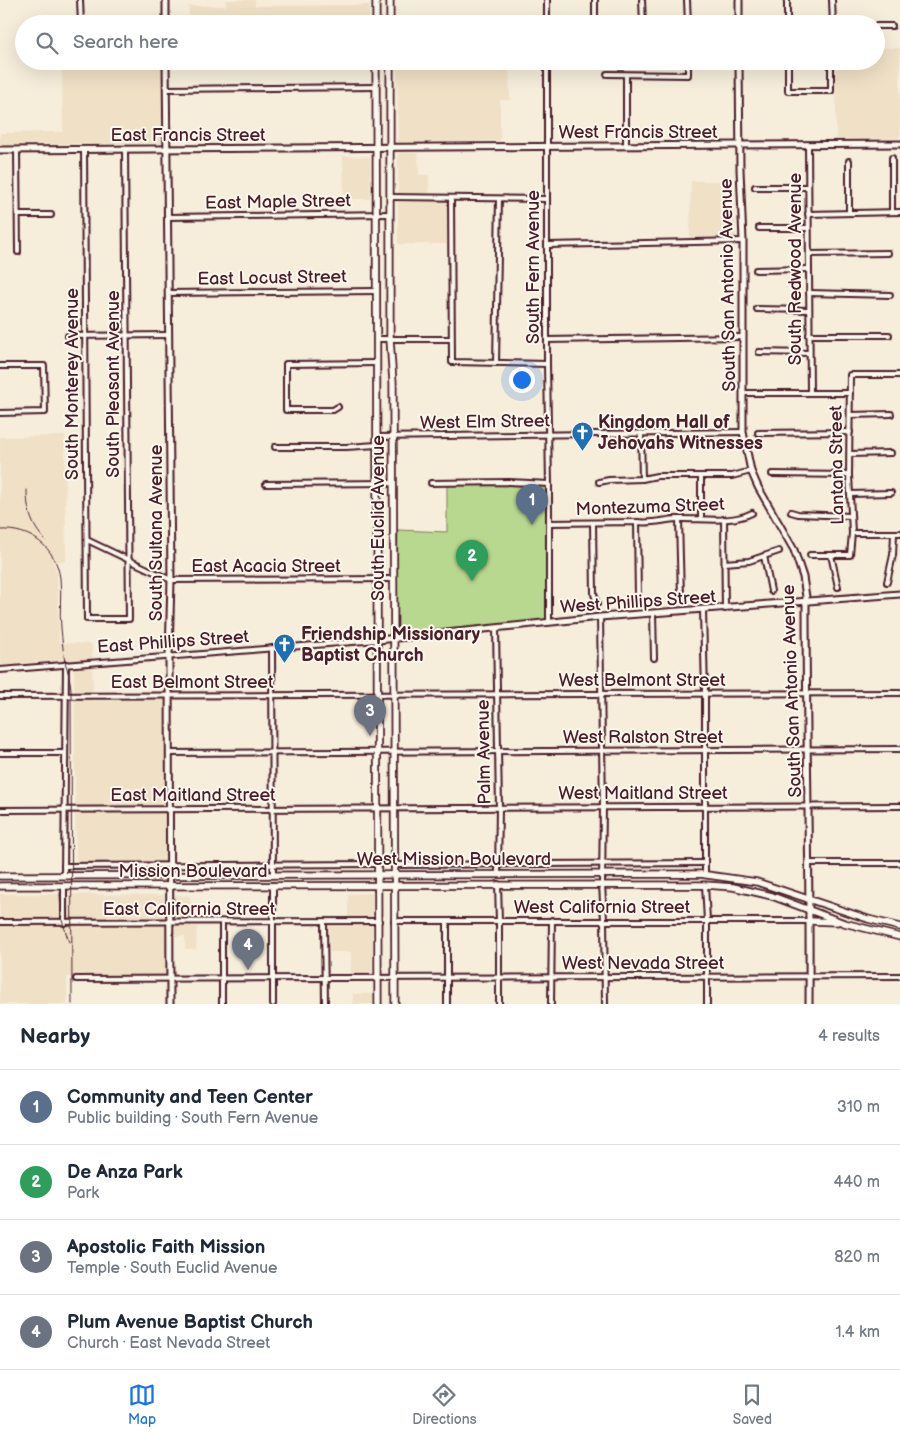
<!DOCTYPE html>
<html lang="en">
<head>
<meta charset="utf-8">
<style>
  body { margin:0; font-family:"Balsamiq Sans",sans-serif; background:#f2f2f3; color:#1f2937 }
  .you { position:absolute; left:521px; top:379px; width:18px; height:18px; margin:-12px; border:4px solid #fff; border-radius:50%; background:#1a73e8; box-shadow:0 0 0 8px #1a73e833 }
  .badge { display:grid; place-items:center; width:32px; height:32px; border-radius:50%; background:#1a73e8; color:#fff; font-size:16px; font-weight:700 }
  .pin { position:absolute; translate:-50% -41px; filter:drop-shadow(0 1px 2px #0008) }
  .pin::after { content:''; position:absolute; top:26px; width:18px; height:15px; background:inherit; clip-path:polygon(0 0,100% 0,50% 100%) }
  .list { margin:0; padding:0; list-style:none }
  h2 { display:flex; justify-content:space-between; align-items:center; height:65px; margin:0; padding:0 20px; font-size:21px }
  h2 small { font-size:16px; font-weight:400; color:#747a83 }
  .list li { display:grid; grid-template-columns:32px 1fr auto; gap:15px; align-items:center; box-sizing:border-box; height:75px; padding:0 20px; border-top:1px solid #e0e1e3 }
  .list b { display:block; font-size:19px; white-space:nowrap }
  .list p { margin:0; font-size:16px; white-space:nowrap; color:#747a83 }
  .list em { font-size:16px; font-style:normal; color:#747a83 }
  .icon { flex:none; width:28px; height:28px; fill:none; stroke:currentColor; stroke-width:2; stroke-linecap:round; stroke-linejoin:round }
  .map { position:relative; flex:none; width:900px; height:1004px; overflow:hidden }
  .search { position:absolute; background:#fff; box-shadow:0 5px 20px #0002; left:15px; right:15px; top:15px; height:55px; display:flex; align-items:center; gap:12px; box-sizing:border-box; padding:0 18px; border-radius:28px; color:#747a83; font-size:19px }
  .sheet { height:365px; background:#fff }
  nav { display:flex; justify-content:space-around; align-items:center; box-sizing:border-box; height:70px; border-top:1px solid #e0e1e3; background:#fff; font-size:14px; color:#747a83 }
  nav a { display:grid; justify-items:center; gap:2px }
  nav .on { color:#1a73e8 }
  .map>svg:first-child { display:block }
</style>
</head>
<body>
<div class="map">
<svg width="900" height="1004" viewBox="0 0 900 1004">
  <rect width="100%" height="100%" fill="#f6eddb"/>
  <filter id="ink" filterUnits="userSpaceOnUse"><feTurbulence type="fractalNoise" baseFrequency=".02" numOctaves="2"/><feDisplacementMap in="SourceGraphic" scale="10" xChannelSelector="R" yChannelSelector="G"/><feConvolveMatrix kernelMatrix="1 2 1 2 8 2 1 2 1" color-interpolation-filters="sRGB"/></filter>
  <g filter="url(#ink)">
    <g fill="#f0e0c6">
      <path d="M226 0H255V6L369 5V24H171L189 23V6H226Z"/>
      <path d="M876 48H900V138L836 139V61H876Z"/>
      <path d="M62 61H162V143L0 145V133L63 132Z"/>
      <path d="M397 61H509L510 100H500V141L398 142Z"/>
      <path d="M398 153H418L419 175H429V193H398Z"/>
      <path d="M343 156 370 157V199H344Z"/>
      <path d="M691 181H733L736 239H690Z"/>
      <path d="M447 201V244H398V202Z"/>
      <path d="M65 436 66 561 53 562 57 572 59 643 92 644 93 701 164 699 167 862 76 863 74 660 0 665V437Z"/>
      <path d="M372 893V973L351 974V952H330L329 926H348V894Z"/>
      <path d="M0 894 164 895 167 976 67 977V1004H0Z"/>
      <path d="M174 895 190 896V902H192V926L197 927 196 949H185V936H175Z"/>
      <rect x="353" y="994" width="20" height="10"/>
    </g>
    <path fill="#b8d78f" stroke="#817b5d" d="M447 485 546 486V621L396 634 398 530 447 532Z"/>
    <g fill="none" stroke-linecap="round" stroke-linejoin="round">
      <defs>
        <g id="street">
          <path d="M80 0 81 24"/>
          <path d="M547 0V24"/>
          <path d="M595 0V24"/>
          <path d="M642 0 643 24"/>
          <path d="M687 0 688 24"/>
          <path d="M787 0V24"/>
          <path d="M832 0 833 24"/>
          <path d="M876 26H892"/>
          <path d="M547 61V364L549 484V622"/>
          <path d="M788 61V91H831V61"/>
          <path d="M607 74 688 75V61"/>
          <path d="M166 89 376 87"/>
          <path d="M626 145V75"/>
          <path d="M808 146 810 392"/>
          <path d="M84 149 87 619H129L125 149"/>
          <path d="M17 150 18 252"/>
          <path d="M892 158V212"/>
          <path d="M755 187H808"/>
          <path d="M390 197 547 199"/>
          <path d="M451 198 452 362 547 364"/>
          <path d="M849 213V161"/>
          <path d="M808 214 900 212"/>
          <path d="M18 215H51"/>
          <path d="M167 217 390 214"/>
          <path d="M759 228H808"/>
          <path d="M548 245 743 241"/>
          <path d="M809 254 888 253"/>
          <path d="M756 270 809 269"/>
          <path d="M168 293 377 291"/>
          <path d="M809 293 890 295"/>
          <path d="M757 309 809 310"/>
          <path d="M809 335H889"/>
          <path d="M68 336 168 335"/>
          <path d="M377 339H451"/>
          <path d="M547 340 742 337"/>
          <path d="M759 352 809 353"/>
          <path d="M496 363 499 199"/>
          <path d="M0 366H44L45 412 0 413"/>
          <path d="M743 393H850"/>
          <path d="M338 407 333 410H286V364L377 363"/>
          <path d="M851 415 891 414"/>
          <path d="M641 433 642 479"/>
          <path d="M758 433 850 432"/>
          <path d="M377 437 743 432"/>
          <path d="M275 447H346L377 445"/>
          <path d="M850 454 891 453"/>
          <path d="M772 474 849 475"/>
          <path d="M599 482 609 480 642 479 657 476H732L751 471"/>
          <path d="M431 483 509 482 549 484"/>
          <path d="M266 484 393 483"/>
          <path d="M851 494 891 493"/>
          <path d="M791 512 798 514 851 516"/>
          <path d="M679 519 681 597"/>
          <path d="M701 519V476"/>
          <path d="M724 519 725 609"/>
          <path d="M637 522 638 598"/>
          <path d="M549 523 637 522C651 524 663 520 677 519 701 518 730 524 752 513"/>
          <path d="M593 523 594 594 597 604"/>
          <path d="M852 533H900"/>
          <path d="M87 540 171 580 394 579"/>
          <path d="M810 555H850L852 533 849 475 850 375H900"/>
          <path d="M831 555 838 587"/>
          <path d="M764 556 771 591"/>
          <path d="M725 563 749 561 779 551"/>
          <path d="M887 582 893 555 894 534"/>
          <path d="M703 610 705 693V875"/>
          <path d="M653 613 654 658"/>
          <path d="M600 617 603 808 602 884 604 920 605 1004"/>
          <path d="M496 628 499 808 498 875"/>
          <path d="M272 648 273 875"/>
          <path d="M0 670 378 640"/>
          <path d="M0 696 900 693"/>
          <path d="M0 753H65"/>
          <path d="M169 753 900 749"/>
          <path d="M0 810 900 806"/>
          <path d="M809 863H900"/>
          <path d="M394 865 705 863"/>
          <path d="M64 866 379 864"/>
          <path d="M64 876 66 664"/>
          <path d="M498 884 499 921V1004"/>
          <path d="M273 885V1004"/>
          <path d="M705 885 707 920V1004"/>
          <path d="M64 886V923"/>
          <path d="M394 921H809"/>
          <path d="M0 922 379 921"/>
          <path d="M324 922 325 1004"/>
          <path d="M76 979 900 976"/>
          <path d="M222 1004V922"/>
          <path d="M447 1004V921"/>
          <path d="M551 1004 552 920"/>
        </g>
        <g id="secondary">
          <path d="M166 0V24"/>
          <path d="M739 0V24"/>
          <path d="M166 61 171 580 169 656 170 1004"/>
          <path d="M739 61 740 169 743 241V432L751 471 758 487 794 550 803 577 806 597C806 732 810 868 809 1004"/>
          <path d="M0 150 900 144"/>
          <path d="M378 640 600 617 900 594"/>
        </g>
        <g id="primary">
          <path d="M376 24V0"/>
          <path d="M390 24V0"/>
          <path d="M376 61 378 1004"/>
          <path d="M390 61V339L393 383 395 1004"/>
          <path d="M0 876 700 874 757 882 868 919 900 927"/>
          <path d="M0 886 705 885 733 887 772 896 844 923 900 937"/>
          <path d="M809 921 837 922"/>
        </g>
      </defs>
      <use href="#street" stroke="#4a1f2b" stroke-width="8"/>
      <use href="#secondary" stroke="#4a1f2b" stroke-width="9"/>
      <use href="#primary" stroke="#4a1f2b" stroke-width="9"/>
      <use href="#street" stroke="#fbf7ec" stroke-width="4"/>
      <use href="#secondary" stroke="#fbf7ec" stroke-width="5"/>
      <use href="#primary" stroke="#fbf7ec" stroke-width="5.5"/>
      <g stroke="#4a1f2b" stroke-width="1">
        <path d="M27 490C27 510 31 525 45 540"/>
        <path d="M0 530C30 528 56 547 60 578 62 594 59 611 61 628 62 639 63 651 65 662 68 671 70 679 71 689L72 1004"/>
        <path d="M60 893 61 917 69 942"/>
      </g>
    </g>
  </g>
  <defs>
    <symbol id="church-pin" viewBox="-11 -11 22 30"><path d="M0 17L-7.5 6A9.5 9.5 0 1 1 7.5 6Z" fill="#1f6fb2" stroke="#fbf7ec"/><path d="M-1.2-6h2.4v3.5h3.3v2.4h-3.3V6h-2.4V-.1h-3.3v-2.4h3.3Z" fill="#fff"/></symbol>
  </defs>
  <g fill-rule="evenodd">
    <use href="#church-pin" x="570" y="420" width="25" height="34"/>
    <use href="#church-pin" x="272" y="632" width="25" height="34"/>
  </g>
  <g text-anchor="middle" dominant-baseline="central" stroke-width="4" stroke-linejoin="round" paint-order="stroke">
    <g font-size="18" fill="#4a1f2b" stroke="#fbf7ec">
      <text x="638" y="132">West Francis Street</text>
      <text x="188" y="135">East Francis Street</text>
      <text transform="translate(278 202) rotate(-1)">East Maple Street</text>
      <text transform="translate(533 267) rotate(-90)">South Fern Avenue</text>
      <text transform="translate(795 269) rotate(-90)">South Redwood Avenue</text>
      <text transform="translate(272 278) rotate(-1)">East Locust Street</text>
      <text transform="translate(728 285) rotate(-91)">South San Antonio Avenue</text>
      <text transform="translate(72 384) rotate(-90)">South Monterey Avenue</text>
      <text transform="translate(113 384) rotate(-90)">South Pleasant Avenue</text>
      <text transform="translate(485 422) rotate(-1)">West Elm Street</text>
      <text transform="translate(837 465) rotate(-91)">Lantana Street</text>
      <text transform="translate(650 507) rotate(-2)">Montezuma Street</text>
      <text transform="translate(378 518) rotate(-90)">South Euclid Avenue</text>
      <text transform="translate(156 533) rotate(-90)">South Sultana Avenue</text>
      <text x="266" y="566">East Acacia Street</text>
      <text transform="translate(638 602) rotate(-4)">West Phillips Street</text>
      <text transform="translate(173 642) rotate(-4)">East Phillips Street</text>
      <text x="642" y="680">West Belmont Street</text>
      <text x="192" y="682">East Belmont Street</text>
      <text transform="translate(792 691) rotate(-92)">South San Antonio Avenue</text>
      <text x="643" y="737">West Ralston Street</text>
      <text transform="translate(484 752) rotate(-91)">Palm Avenue</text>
      <text x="643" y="793">West Maitland Street</text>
      <text x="193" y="795">East Maitland Street</text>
      <text x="454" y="859">West Mission Boulevard</text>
      <text x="193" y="871">Mission Boulevard</text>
      <text x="602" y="907">West California Street</text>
      <text x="189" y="909">East California Street</text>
      <text x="643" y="963">West Nevada Street</text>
    </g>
    <g font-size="18" font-weight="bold" fill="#4a1f2b" stroke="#fbf7ec" text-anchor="start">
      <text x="598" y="422">Kingdom Hall of<tspan x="598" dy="21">Jehovahs Witnesses</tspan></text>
      <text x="301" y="634">Friendship Missionary<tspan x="301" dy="21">Baptist Church</tspan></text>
    </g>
  </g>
</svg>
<div class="you"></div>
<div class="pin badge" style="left:532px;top:525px;background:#5c6f8a">1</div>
<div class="pin badge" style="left:472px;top:581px;background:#2e9e5b">2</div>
<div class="pin badge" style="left:370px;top:736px;background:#6b7280">3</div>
<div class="pin badge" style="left:248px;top:970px;background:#6b7280">4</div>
<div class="search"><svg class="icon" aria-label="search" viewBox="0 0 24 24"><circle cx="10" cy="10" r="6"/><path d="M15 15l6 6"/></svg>Search here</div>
</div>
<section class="sheet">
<h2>Nearby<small>4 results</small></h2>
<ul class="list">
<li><span class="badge" style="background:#5c6f8a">1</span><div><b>Community and Teen Center</b><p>Public building · South Fern Avenue</p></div><em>310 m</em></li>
<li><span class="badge" style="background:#2e9e5b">2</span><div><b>De Anza Park</b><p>Park</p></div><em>440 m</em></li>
<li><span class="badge" style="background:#6b7280">3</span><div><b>Apostolic Faith Mission</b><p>Temple · South Euclid Avenue</p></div><em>820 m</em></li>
<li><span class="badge" style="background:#6b7280">4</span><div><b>Plum Avenue Baptist Church</b><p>Church · East Nevada Street</p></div><em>1.4 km</em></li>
</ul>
</section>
<nav>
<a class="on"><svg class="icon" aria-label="map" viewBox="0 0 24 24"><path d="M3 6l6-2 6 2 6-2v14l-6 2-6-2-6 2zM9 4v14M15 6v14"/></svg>Map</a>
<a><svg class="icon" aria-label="directions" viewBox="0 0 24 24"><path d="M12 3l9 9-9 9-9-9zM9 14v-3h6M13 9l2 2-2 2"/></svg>Directions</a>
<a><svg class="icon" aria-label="saved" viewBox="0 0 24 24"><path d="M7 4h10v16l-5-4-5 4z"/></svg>Saved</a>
</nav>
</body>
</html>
